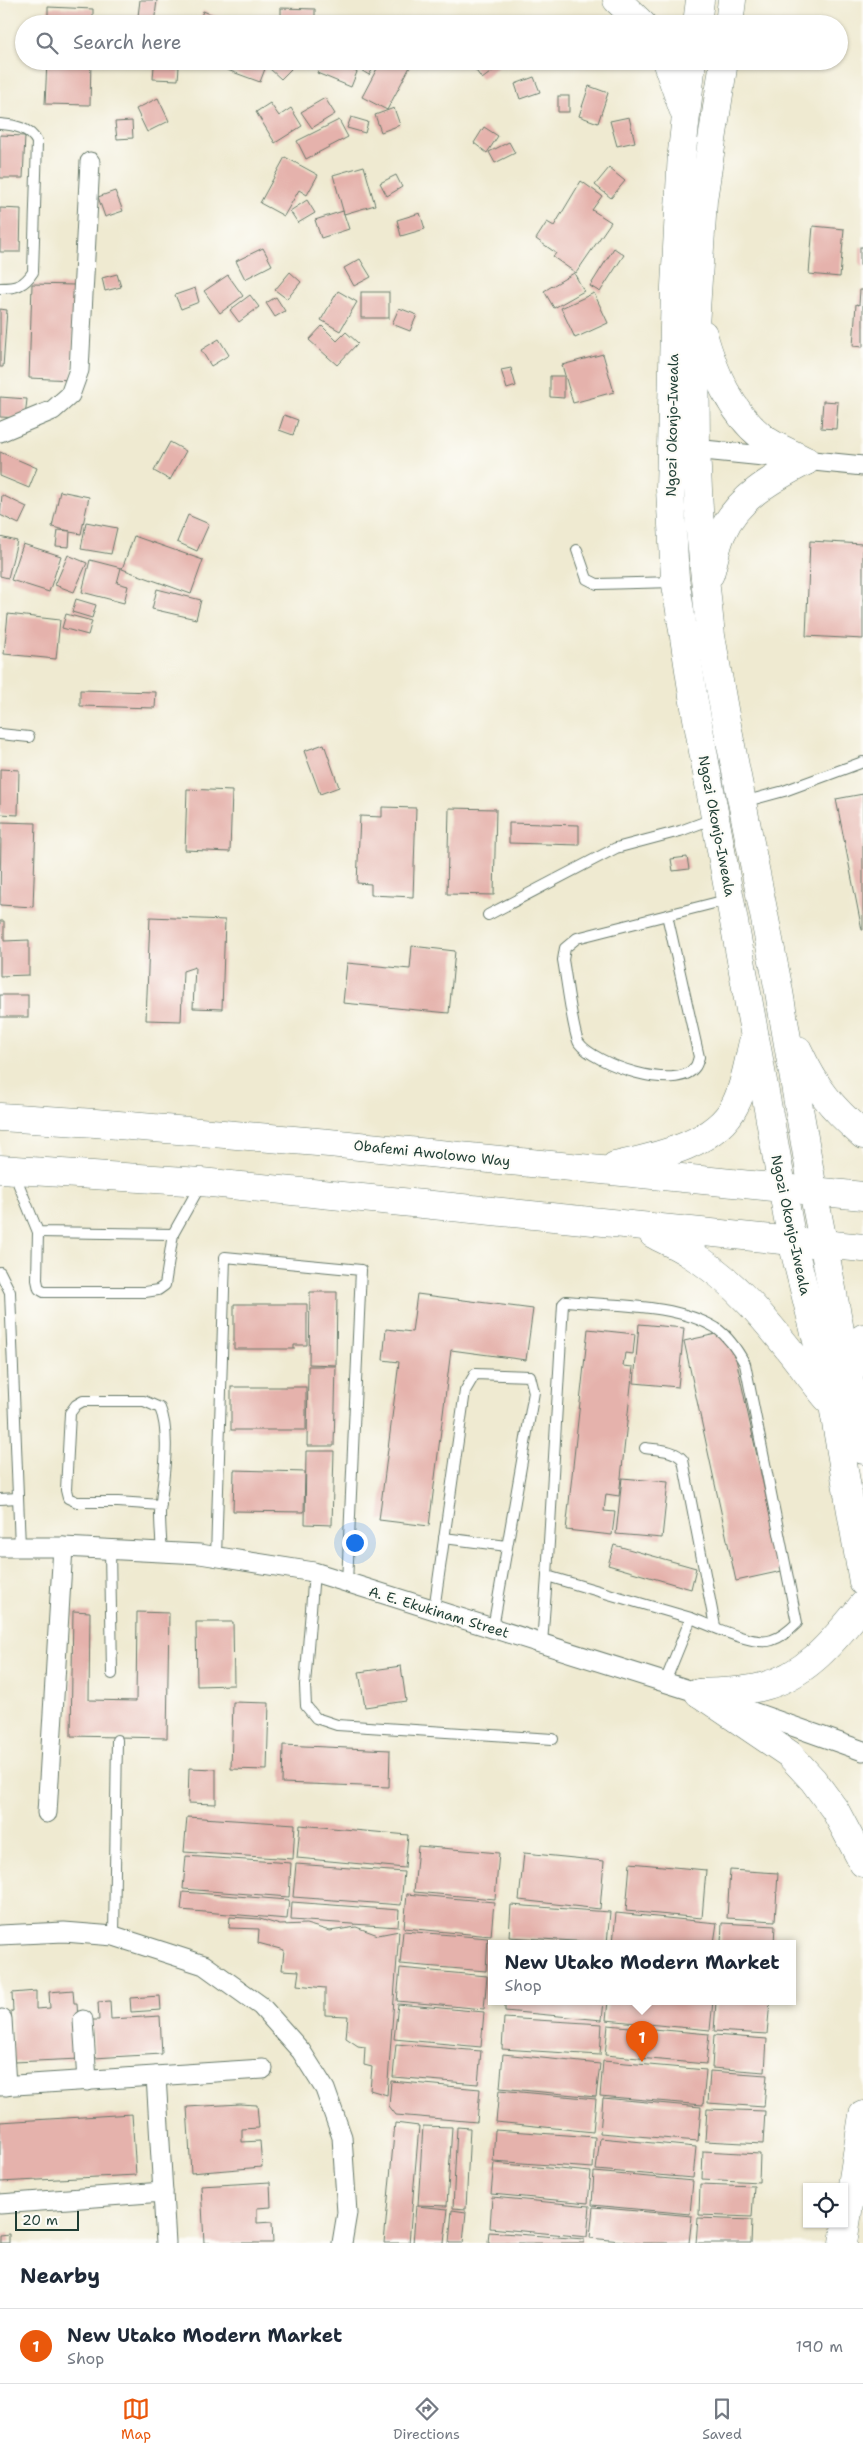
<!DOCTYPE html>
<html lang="en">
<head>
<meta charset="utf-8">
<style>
  body { margin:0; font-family:"Shantell Sans",sans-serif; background:#f2f2f3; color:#1f2937 }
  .controls { position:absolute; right:15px; bottom:15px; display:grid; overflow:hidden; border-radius:0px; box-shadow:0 1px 4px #0004 }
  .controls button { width:45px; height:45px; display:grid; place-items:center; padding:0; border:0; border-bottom:1px solid #e0e1e3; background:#fff; color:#1f2937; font:25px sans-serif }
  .scale { position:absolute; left:15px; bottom:12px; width:64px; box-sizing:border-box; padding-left:5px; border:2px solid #1f3d34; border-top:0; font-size:14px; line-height:18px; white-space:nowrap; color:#1f3d34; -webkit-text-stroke:4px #fdfcf7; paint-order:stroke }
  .you { position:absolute; left:354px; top:1542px; width:18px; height:18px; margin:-12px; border:4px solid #fff; border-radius:50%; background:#1a73e8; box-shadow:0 0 0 8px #1a73e833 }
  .badge { display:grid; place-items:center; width:32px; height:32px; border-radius:50%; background:#ea580c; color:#fff; font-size:16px; font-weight:700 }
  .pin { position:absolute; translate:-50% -41px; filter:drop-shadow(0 1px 2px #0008) }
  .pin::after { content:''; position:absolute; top:26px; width:18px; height:15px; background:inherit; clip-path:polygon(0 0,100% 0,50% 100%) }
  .popup { position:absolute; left:488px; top:1940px; width:308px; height:65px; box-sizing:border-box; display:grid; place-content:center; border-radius:0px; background:#fff; filter:drop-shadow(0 1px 4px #0005); font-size:16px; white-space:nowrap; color:#747a83 }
  .popup b { font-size:19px; color:#1f2937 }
  .popup::after { content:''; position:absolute; left:50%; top:100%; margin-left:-10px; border:10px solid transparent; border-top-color:#fff }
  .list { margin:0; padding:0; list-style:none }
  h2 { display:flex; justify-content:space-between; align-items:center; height:65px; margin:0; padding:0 20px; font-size:21px }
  h2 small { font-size:16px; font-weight:400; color:#747a83 }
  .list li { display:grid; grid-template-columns:32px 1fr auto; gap:15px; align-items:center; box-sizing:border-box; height:75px; padding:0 20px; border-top:1px solid #e0e1e3 }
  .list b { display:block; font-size:19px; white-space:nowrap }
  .list p { margin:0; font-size:16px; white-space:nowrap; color:#747a83 }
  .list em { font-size:16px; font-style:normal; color:#747a83 }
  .icon { flex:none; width:28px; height:28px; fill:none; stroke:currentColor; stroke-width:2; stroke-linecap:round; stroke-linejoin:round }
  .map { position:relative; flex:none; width:863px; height:2243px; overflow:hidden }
  .search { position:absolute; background:#fff; box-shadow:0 1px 4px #0004; left:15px; right:15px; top:15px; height:55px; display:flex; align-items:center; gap:12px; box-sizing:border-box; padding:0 18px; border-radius:28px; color:#747a83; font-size:19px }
  .sheet { height:140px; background:#fff }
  nav { display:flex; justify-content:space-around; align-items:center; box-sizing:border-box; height:70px; border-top:1px solid #e0e1e3; background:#fff; font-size:14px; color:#747a83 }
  nav a { display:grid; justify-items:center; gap:2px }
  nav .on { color:#ea580c }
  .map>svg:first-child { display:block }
</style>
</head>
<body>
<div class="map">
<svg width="863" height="2243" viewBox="0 0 863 2243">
  <rect width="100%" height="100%" fill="#fdfcf7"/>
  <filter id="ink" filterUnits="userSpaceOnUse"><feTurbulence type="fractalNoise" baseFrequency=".02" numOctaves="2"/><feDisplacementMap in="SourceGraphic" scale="10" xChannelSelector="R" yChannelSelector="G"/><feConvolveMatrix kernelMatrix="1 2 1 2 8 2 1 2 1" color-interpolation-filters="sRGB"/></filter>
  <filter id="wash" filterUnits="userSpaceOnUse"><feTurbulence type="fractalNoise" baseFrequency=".0096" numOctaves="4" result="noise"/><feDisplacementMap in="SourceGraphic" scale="20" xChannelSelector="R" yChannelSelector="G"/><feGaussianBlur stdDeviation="1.12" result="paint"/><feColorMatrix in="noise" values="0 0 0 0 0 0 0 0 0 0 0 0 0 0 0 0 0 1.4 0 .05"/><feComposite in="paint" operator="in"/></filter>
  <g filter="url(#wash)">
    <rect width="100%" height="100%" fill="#efead1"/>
    <g id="blocks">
      <g fill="#e5b2ac">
        <path d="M140 0H157L154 24H137Z"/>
        <path d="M48 7 93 9V24H48Z"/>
        <path d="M281 8 315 9V24H281Z"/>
        <path d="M203 11 236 24H198Z"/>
        <path d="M47 61H91L90 105 45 104Z"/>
        <path d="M203 61H268L260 82Z"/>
        <path d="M275 61H282L291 69 281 79 269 68Z"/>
        <path d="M286 61H302L299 67Z"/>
        <path d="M322 61H331L357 72 351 87 317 73Z"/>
        <path d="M353 61H378L369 75 351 64Z"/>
        <path d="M381 61H400L410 67 387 110 362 97Z"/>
        <path d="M469 61H500L502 64 482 79Z"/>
        <path d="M154 66 179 67 178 80 153 79Z"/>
        <path d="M534 77 540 92 520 99 515 84Z"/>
        <path d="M589 86 608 93 598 123 579 116Z"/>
        <rect x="558" y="96" width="11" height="16"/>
        <path d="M158 98 169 121 147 132 136 109Z"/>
        <path d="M325 98 335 114 312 128 301 112Z"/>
        <path d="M270 103 279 116 291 108 302 126 275 143 256 112Z"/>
        <path d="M394 108 400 125 381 132 375 115Z"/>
        <path d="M351 117 368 122 365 133 347 128Z"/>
        <path d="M629 117 635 142 617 146 610 121Z"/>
        <path d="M339 120 348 137 306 159 297 141Z"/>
        <path d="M132 121 133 138 117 139 115 122Z"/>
        <path d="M484 127 498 136 487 153 474 143Z"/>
        <path d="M0 135 25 136 23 178H0Z"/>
        <path d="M509 142 515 153 495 163 489 152Z"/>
        <path d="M285 157 318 175 307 195 299 190 284 216 260 203Z"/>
        <path d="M364 166 375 205 344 214 333 175Z"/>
        <path d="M609 168 625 181 611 198 595 185Z"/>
        <path d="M396 175 402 187 387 196 380 183Z"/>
        <path d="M581 181 602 196 592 210 611 222 576 273 553 257 556 253 536 239 547 222 554 226Z"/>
        <path d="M115 191 123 211 105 217 98 197Z"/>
        <path d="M307 200 315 213 298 223 290 211Z"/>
        <path d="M0 208 21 209 20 252H0Z"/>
        <path d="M343 211 349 229 321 238 315 220Z"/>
        <path d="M420 213 425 229 401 236 397 220Z"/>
        <path d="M813 226 844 229 840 277 809 274Z"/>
        <rect x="860" y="247" width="3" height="18"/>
        <path d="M263 248 272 265 245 279 236 261Z"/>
        <path d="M614 248 624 255 600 292 590 286Z"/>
        <path d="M360 259 371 277 354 286 344 268Z"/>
        <path d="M290 272 301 282 287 299 275 290Z"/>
        <path d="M574 273 584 291 554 308 544 291Z"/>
        <path d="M117 274 121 287 105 291 102 278Z"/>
        <path d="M228 275 243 296 220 313 204 291Z"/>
        <path d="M32 284 75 285 72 380 29 378Z"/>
        <path d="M195 288 199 302 181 309 175 295Z"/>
        <path d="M860 290H863V347L853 346 856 304 859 305Z"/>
        <path d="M338 291 357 302 340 331 321 320Z"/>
        <rect x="361" y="292" width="28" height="26"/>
        <path d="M594 293 608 323 575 338 561 308Z"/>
        <path d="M250 295 259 307 239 322 230 310Z"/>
        <path d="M276 297 285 311 275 317 266 303Z"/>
        <path d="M399 308 417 315 410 331 392 324Z"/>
        <path d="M0 309 7 310 3 367H0Z"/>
        <path d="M322 326 337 341 346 332 358 343 337 365 309 340Z"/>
        <path d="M219 339 229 355 211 366 201 350Z"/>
        <path d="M603 354 614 392 573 403 562 365Z"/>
        <path d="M511 368 516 386 507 389 501 370Z"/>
        <path d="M550 376H564V398L550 397Z"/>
        <path d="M0 397 27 399 25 418 0 417Z"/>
        <path d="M823 401 838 402 836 429 821 428Z"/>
        <path d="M284 415 298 420 293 435 279 430Z"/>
        <path d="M170 442 186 451 170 480 154 471Z"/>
        <path d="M0 452 37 468 29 488 0 476Z"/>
        <path d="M60 491 89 497 81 534 70 532 69 547 56 546 58 530 70 531 52 527Z"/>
        <path d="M2 495 27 507 19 524 0 515Z"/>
        <path d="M188 515 209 524 197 551 177 542Z"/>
        <path d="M86 522 117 528 111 554 81 549Z"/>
        <path d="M134 536 203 560 191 594 122 569Z"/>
        <path d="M0 537 17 541 8 578 0 576Z"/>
        <path d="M810 541 863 544V639L806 636Z"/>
        <path d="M23 544 61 556 49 592 11 580Z"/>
        <path d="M68 555 87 563 74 592 55 585Z"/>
        <path d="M90 560 121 568 117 583 128 586 124 603 82 592Z"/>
        <path d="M157 589 201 600 196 619 152 609Z"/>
        <path d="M76 599 96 605 92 618 72 612Z"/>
        <path d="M8 614 60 620 56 659 4 654Z"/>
        <path d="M66 614 92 621 88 635 62 628Z"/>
        <path d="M80 690 156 692 155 708 80 706Z"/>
        <path d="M324 744 339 787 320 794 304 751Z"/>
        <path d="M0 769 19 770 18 815 0 814Z"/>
        <path d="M187 789 232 791 230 852 185 850Z"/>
        <path d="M863 794V930H862L836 799Z"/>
        <path d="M382 807 416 808 413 897 371 895V884L357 883 360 816 382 817Z"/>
        <path d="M449 808 496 809 494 895 447 894Z"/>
        <path d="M1 822 36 823 33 907 0 905Z"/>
        <path d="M509 823 579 825V845L509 843Z"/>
        <path d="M687 857 689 869 673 871 671 859Z"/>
        <path d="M150 917 225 920 222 1009 193 1008 195 967 183 971 181 1021 146 1020Z"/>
        <path d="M0 921H4V941L29 940V975L0 976Z"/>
        <path d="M412 946 455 951 449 1013 343 1003 347 963 410 969Z"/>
        <rect x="0" y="995" width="28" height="22"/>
        <path d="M310 1292H337L336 1365 309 1364Z"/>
        <path d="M417 1294 533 1309 526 1360 451 1350 429 1526 379 1520 399 1362 383 1360 386 1329 412 1332Z"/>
        <path d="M234 1304H307V1345H294V1349H234Z"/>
        <path d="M639 1324 684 1328 678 1387 634 1383Z"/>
        <path d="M588 1329 635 1334 633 1354 625 1353 623 1366 633 1367 619 1496 606 1494 604 1511 615 1512 612 1535 566 1530Z"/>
        <path d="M730 1331 782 1571 736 1581 684 1341Z"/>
        <path d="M308 1366H336L334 1446H307Z"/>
        <rect x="231" y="1387" width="75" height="43"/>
        <path d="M306 1451H334L332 1525 305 1524Z"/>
        <path d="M234 1470 305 1472 304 1512 233 1511Z"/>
        <path d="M622 1478 668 1482 662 1538 616 1534Z"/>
        <path d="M614 1545 696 1568 691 1589 608 1565Z"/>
        <path d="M73 1611 90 1612 89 1700 136 1701 137 1612 169 1613 167 1738 71 1736Z"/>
        <path d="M196 1622H233L234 1685 197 1686Z"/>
        <path d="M401 1666 406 1701 365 1707 359 1672Z"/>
        <path d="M233 1702 269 1703 267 1770 231 1769Z"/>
        <path d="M283 1745 390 1750 389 1787 282 1783Z"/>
        <path d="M189 1768 216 1769V1804L188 1803Z"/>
        <path d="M187 1817 295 1824 293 1859 184 1852Z"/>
        <path d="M300 1825 408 1835 405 1868 297 1858Z"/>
        <path d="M418 1846 499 1853 495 1899 414 1892Z"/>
        <path d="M524 1853 604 1861 600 1909 519 1900Z"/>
        <path d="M186 1856 291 1863 289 1897 183 1889Z"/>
        <path d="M630 1863 706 1870 702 1918 626 1911Z"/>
        <path d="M296 1864 404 1872 401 1905 293 1897Z"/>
        <path d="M730 1870 778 1873 775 1921 727 1918Z"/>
        <path d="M183 1892 289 1900 287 1919 181 1910Z"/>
        <path d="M407 1894 494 1902 491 1936 404 1928Z"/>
        <path d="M292 1902 399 1910 398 1927 291 1920Z"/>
        <path d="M511 1905 610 1912 607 1943 509 1937Z"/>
        <path d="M616 1913 717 1923 714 1943H613Z"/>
        <path d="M230 1917 260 1919 280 1925 306 1924 330 1931 356 1927 378 1935 399 1931 387 2095 370 2090 372 2067 364 2065 365 2047 358 2046 346 2038 348 2016 325 2015V1988L297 1985 299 1971 282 1970 284 1950 258 1943 259 1929 229 1928Z"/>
        <path d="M722 1923 775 1926 774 1943H721Z"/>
        <path d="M403 1931 488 1938 486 1971 400 1964Z"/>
        <path d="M512 1939 540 1942 539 1943H512Z"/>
        <path d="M400 1968 487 1976 484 2009 397 2001Z"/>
        <path d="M73 1990 74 2003H77L80 2059 14 2062 11 2011H13L12 1993 36 1991V2009L50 2008 49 1992Z"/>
        <path d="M160 1996 161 2010 131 2012 130 1998Z"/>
        <path d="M110 2001 111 2019 160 2016 162 2054 94 2058 92 2020H99L98 2002Z"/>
        <path d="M505 2001H604L602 2020 505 2011Z"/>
        <path d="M608 2001H713L710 2030 606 2020Z"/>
        <path d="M716 2001H770L767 2034 714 2031Z"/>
        <path d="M398 2004 484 2012 481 2047 394 2039Z"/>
        <path d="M504 2018 602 2024 600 2055 502 2049Z"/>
        <path d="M608 2025 709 2034 706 2064 605 2055Z"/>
        <path d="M714 2035 767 2039 765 2072 712 2068Z"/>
        <path d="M396 2044 481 2051 478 2084 393 2077Z"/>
        <path d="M503 2054 600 2064 596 2097 500 2088Z"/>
        <path d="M603 2061 706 2070 703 2105 600 2096Z"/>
        <path d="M710 2071 767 2075 764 2107 708 2103Z"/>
        <path d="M391 2081 480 2089 477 2122 396 2115 389 2106Z"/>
        <path d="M499 2090 596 2099 593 2132 496 2122Z"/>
        <path d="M603 2098 701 2107 698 2141 600 2133Z"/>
        <path d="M240 2104 257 2105 259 2128 242 2129V2142L260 2141 262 2167 191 2173 187 2107Z"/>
        <path d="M707 2109 765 2111 763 2144 705 2141Z"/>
        <path d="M132 2114 136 2175 0 2182V2122Z"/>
        <path d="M395 2123 419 2126 409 2243H384Z"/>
        <path d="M423 2126 452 2127 447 2206 418 2205Z"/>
        <path d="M457 2127 470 2128 466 2209 453 2208Z"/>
        <path d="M495 2130 595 2137 593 2168 493 2161Z"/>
        <path d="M600 2138 696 2147 693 2178 596 2170Z"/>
        <path d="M703 2151 760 2154 759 2182 702 2179Z"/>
        <path d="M494 2163 591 2172 588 2203 491 2194Z"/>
        <path d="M594 2172 693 2181 690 2214 592 2205Z"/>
        <path d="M270 2182 271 2207 257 2208V2223L272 2222 273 2243H204L201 2186Z"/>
        <path d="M700 2184 754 2186 752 2217 699 2215Z"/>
        <path d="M492 2197 590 2206 587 2237 490 2228Z"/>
        <path d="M416 2206 448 2209 444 2243H413Z"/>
        <path d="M593 2207 692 2216 689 2243H640L590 2238Z"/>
        <path d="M452 2210 466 2212 463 2243H449Z"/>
        <path d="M698 2218 752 2220 751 2243H696Z"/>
        <path d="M489 2232 584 2239V2243H488Z"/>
        <path d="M9 2234V2243H0V2235Z"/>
      </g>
    </g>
  </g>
  <g filter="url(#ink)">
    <use href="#blocks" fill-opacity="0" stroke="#687a6b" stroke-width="1"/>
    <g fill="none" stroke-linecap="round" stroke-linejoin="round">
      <defs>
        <g id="lane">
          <path d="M0 124C15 125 30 128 37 142L33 272C24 286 16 288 0 288"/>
          <path d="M577 550 587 579 597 584 675 582"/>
          <path d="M0 734 29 737"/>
          <path d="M743 802 784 791 863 762"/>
          <path d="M488 915 616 848 680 831 715 818"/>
          <path d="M667 915 699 1057C698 1060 697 1065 695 1067 677 1093 594 1064 579 1043 573 1034 566 975 563 960L565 948 577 938 730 899"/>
          <path d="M14 1173 38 1232 173 1234 201 1184"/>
          <path d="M38 1232 37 1280 39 1289 44 1292H145L158 1290 165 1285 173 1234"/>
          <path d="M0 1272 10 1292 20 1547"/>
          <path d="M645 1448C658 1450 674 1449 683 1460L715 1626"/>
          <path d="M0 1499 18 1498"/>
          <path d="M161 1505 118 1502H77L68 1498 66 1490 70 1413 76 1405 83 1401H144L160 1408C172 1436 162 1483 160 1513 160 1526 161 1539 162 1552"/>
          <path d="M444 1538 507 1546"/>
          <path d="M110 1549 112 1674"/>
          <path d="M216 1557 225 1257 361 1270 347 1583"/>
          <path d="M314 1572 305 1685 306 1706 316 1718 337 1725 553 1739"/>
          <path d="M547 1576 563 1304 566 1301C613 1306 675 1303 716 1328 729 1337 738 1351 745 1364L797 1623C790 1630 782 1637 772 1640 754 1647 710 1625 691 1618"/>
          <path d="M434 1610 465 1391 475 1374 530 1376 534 1392 493 1628"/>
          <path d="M542 1644 547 1576 691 1618 665 1682"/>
          <path d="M114 1936 117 1740"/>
        </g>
        <g id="street">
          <path d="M0 432 53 410 70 395 79 370 90 162"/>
          <path d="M684 448 863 466"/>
          <path d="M0 1547H63L200 1554 314 1572 699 1693 863 1751"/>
          <path d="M47 1813 63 1547"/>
          <path d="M0 1935 64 1932 114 1936 204 1965 261 2006 301 2051 325 2089 342 2137 347 2213 342 2243"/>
          <path d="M2 2019 6 2086"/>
          <path d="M83 2020 87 2081"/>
          <path d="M156 2076 166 2243"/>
          <path d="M0 2086 263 2069"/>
          <path d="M0 2204 163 2192"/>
        </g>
        <g id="secondary">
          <path d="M617 0 642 24"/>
          <path d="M697 24 700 0"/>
          <path d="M729 24 732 0"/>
          <path d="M666 61 683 109"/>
          <path d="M692 61 682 152 675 287 670 489 675 578 693 696 792 1241 833 1405 863 1582"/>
          <path d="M724 61 703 200 695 326 696 449 700 530 711 636 725 715 778 986 813 1190 863 1450"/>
          <path d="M703 334C714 372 730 411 762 437 774 447 792 453 806 461"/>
          <path d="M710 574C714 561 716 546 722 533 737 498 773 478 806 461"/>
          <path d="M798 1050C816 1089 831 1107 863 1135"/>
          <path d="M0 1117 95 1123 329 1143 863 1196"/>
          <path d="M615 1166C654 1157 716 1145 735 1105 745 1086 748 1062 753 1042"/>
          <path d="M0 1169 201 1182 863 1248"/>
          <path d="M653 1234C664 1240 676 1245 687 1252 746 1286 785 1346 827 1398"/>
          <path d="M849 1376 863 1338"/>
          <path d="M699 1693 789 1754 813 1780 835 1810 863 1863"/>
          <path d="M699 1693C719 1692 741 1692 761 1687 807 1676 834 1640 863 1605"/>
          <path d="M843 2243 863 2115"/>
        </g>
      </defs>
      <use href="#lane" stroke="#687a6b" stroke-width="12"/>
      <use href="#street" stroke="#687a6b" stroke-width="21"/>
      <use href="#secondary" stroke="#687a6b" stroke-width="29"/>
      <use href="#lane" stroke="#fff" stroke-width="10"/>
      <use href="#street" stroke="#fff" stroke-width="19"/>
      <use href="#secondary" stroke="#fff" stroke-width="28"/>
    </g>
  </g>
  <g text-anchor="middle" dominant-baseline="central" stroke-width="4.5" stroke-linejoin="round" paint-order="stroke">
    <g font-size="14" fill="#1f3d34" stroke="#fdfcf7">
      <text transform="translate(672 425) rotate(-89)">Ngozi Okonjo-Iweala</text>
      <text transform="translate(717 826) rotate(79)">Ngozi Okonjo-Iweala</text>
      <text transform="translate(432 1153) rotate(6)">Obafemi Awolowo Way</text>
      <text transform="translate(791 1225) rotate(78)">Ngozi Okonjo-Iweala</text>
      <text transform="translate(439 1612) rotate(17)">A. E. Ekukinam Street</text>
    </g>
  </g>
</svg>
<div class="controls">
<button><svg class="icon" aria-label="locate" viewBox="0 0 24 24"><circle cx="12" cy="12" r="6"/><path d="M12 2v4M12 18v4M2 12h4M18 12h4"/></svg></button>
</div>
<div class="scale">20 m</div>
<div class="you"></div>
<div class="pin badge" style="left:642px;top:2062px">1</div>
<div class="popup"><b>New Utako Modern Market</b>Shop</div>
<div class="search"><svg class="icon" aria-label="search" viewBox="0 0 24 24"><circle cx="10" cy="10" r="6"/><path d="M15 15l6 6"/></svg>Search here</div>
</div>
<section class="sheet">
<h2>Nearby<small></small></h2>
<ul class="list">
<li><span class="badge">1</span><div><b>New Utako Modern Market</b><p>Shop</p></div><em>190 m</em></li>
</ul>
</section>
<nav>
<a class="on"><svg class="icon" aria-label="map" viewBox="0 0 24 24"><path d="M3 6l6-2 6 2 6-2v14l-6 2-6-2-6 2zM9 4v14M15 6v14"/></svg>Map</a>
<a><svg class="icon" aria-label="directions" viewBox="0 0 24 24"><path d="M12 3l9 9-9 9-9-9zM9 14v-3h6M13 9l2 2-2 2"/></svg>Directions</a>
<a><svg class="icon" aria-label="saved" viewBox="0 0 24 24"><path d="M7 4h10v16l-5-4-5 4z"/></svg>Saved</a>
</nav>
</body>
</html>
